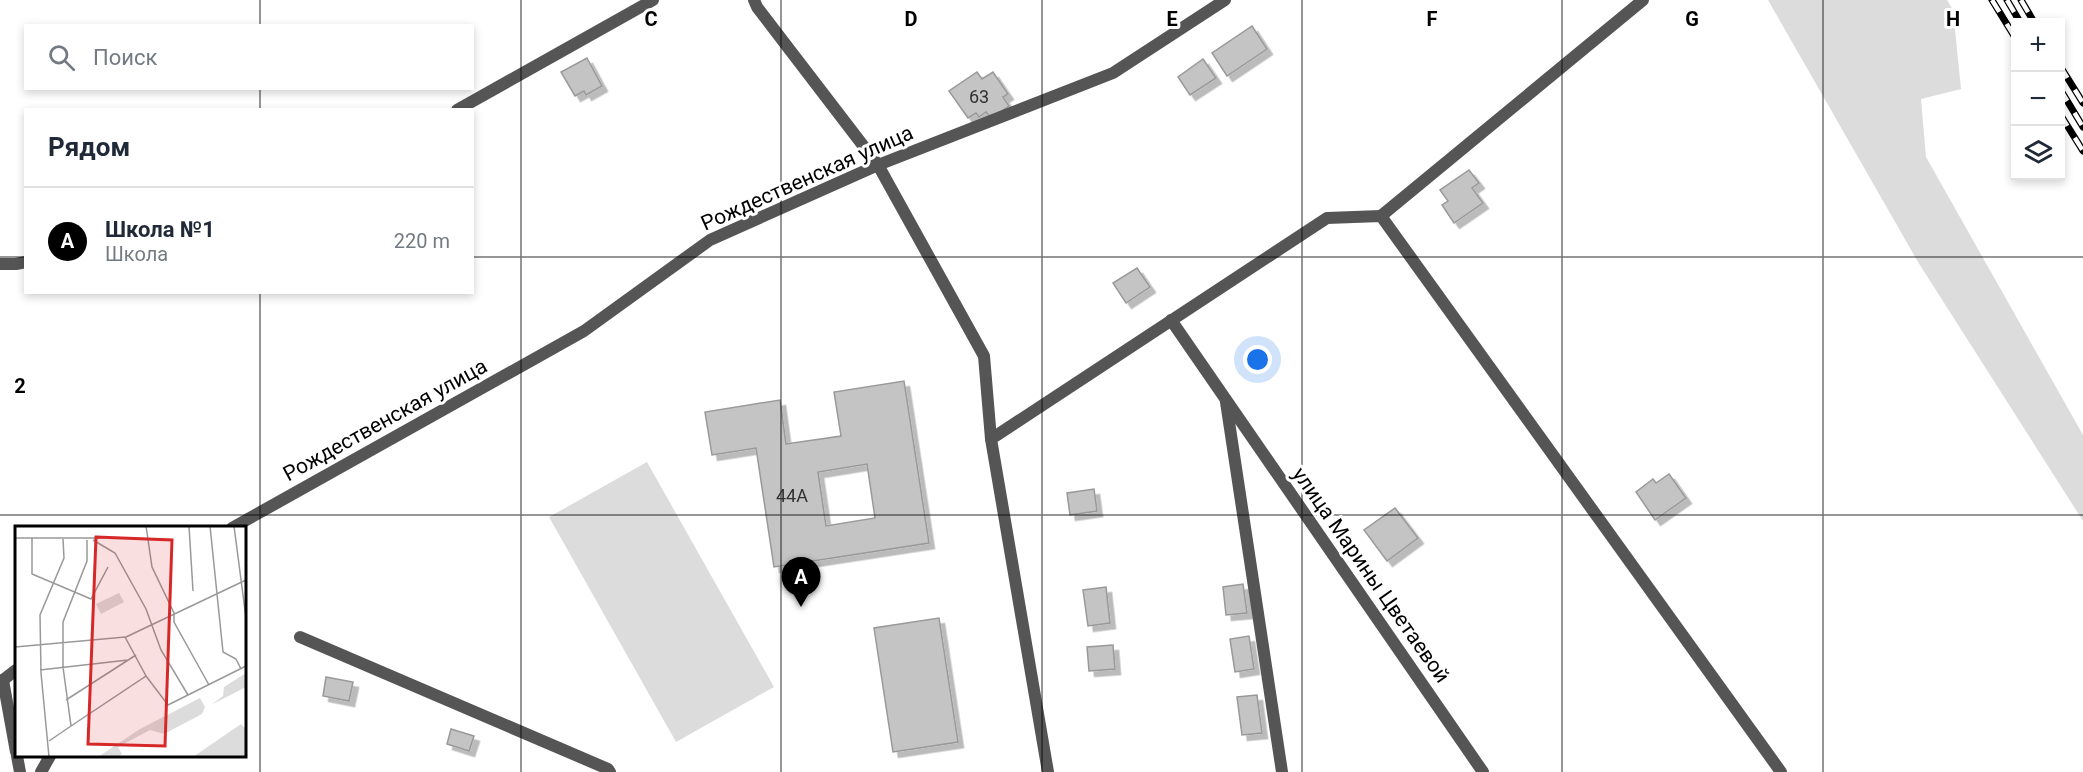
<!DOCTYPE html>
<html lang="ru">
<head>
<meta charset="utf-8">
<style>
  body { margin:0; font-family:Roboto,sans-serif; background:#f2f2f3; color:#1f2937 }
  .controls { position:absolute; right:18px; top:18px; display:grid; overflow:hidden; border-radius:0px; box-shadow:0 3px 9px #0003 }
  .controls button { width:54px; height:54px; display:grid; place-items:center; padding:0; border:0; border-bottom:2px solid #e0e1e3; background:#fff; color:#1f2937; font:30px sans-serif }
  .you { position:absolute; left:1258px; top:360px; width:21px; height:21px; margin:-15px; border:4px solid #fff; border-radius:50%; background:#1a73e8; box-shadow:0 0 0 9px #1a73e833 }
  .badge { display:grid; place-items:center; width:39px; height:39px; border-radius:50%; background:#000; color:#fff; font-size:20px; font-weight:700 }
  .pin { position:absolute; translate:-50% -50px; filter:drop-shadow(0 2px 3px #0008) }
  .pin::after { content:''; position:absolute; top:32px; width:21px; height:18px; background:inherit; clip-path:polygon(0 0,100% 0,50% 100%) }
  .list { margin:0; padding:0; list-style:none }
  h2 { display:flex; justify-content:space-between; align-items:center; height:78px; margin:0; padding:0 24px; font-size:26px }
  h2 small { font-size:20px; font-weight:400; color:#747a83 }
  .list li { display:grid; grid-template-columns:39px 1fr auto; gap:18px; align-items:center; box-sizing:border-box; height:108px; padding:0 24px; border-top:2px solid #e0e1e3 }
  .list b { display:block; font-size:22px; white-space:nowrap }
  .list p { margin:0; font-size:20px; white-space:nowrap; color:#747a83 }
  .list em { font-size:20px; font-style:normal; color:#747a83 }
  .icon { flex:none; width:33px; height:33px; fill:none; stroke:currentColor; stroke-width:2; stroke-linecap:round; stroke-linejoin:round }
  .map { position:relative; flex:none; width:2083px; height:772px; overflow:hidden }
  .search { position:absolute; background:#fff; box-shadow:0 3px 9px #0003; left:24px; top:24px; width:450px; height:66px; display:flex; align-items:center; gap:15px; box-sizing:border-box; padding:0 21px; border-radius:0px; color:#747a83; font-size:22px }
  .panel { position:absolute; background:#fff; box-shadow:0 3px 9px #0003; left:24px; top:108px; width:450px; height:186px; border-radius:0px }
  .map>svg:first-child { display:block }
</style>
</head>
<body>
<div class="map">
<svg width="2083" height="772" viewBox="0 0 2083 772">
  <defs>
    <filter id="shadow"><feDropShadow dx="5.5" dy="5.5" stdDeviation="0" flood-color="#0004"/></filter>
  </defs>
  <rect width="100%" height="100%" fill="#fff"/>
  <g fill="#dcdcdc">
    <path d="M1768 0H1947L1953 10 1961 89 1921 99 1926 157 2083 435V521L1918 262Z"/>
    <path d="M647 462 774 687 676 742 549 517Z"/>
  </g>
  <g fill="#c4c4c4" stroke="#999" stroke-width="1.5" fill-rule="evenodd" filter="url(#shadow)">
    <path d="M1252 26 1267 49 1227 76 1212 53Z"/>
    <path d="M587 58 602 86 586 95 584 91 575 96 561 72Z"/>
    <path d="M1203 59 1216 78 1190 95 1178 77Z"/>
    <path d="M977 72 982 79 993 72 1008 94 1003 97 1009 106 991 118 986 112 979 117 976 113 968 118 949 91Z"/>
    <path d="M1469 170 1479 183 1472 188 1483 203 1454 223 1442 205 1448 201 1440 190Z"/>
    <path d="M1137 268 1150 287 1126 303 1113 283Z"/>
    <path d="M904 381 929 543 774 567 756 448 712 455 705 412 780 400 786 444 841 436 834 392ZM867 464 875 518 826 526 818 472Z"/>
    <path d="M1669 474 1686 498 1655 520 1636 492 1653 479 1656 483Z"/>
    <path d="M1094 489 1097 511 1070 515 1067 493Z"/>
    <path d="M1395 508 1418 538 1387 561 1364 530Z"/>
    <path d="M1243 584 1247 613 1226 615 1223 587Z"/>
    <path d="M1106 587 1110 623 1088 626 1083 590Z"/>
    <path d="M939 618 958 742 893 752 874 628Z"/>
    <path d="M1249 636 1254 669 1235 672 1230 639Z"/>
    <path d="M1113 645 1115 669 1089 671 1087 647Z"/>
    <path d="M326 677 353 682 349 701 323 696Z"/>
    <path d="M1257 695 1262 733 1242 735 1237 697Z"/>
    <path d="M451 729 474 736 469 751 447 744Z"/>
  </g>
  <g fill="none" stroke-linecap="round" stroke-linejoin="round">
    <g stroke="#555" stroke-width="12">
      <path d="M754 0 757 7 878 165 984 356 991 439"/>
      <path d="M457 110 653 0"/>
      <path d="M1381 216 1643 0"/>
      <path d="M0 264H16L26 262"/>
      <path d="M1171 320 1483 772"/>
      <path d="M1226 402 1282 772"/>
      <path d="M232 528 584 331 710 240 878 165 1113 73 1225 0"/>
      <path d="M300 637 608 769 610 772"/>
      <path d="M3 680 16 752"/>
      <path d="M3 680 16 670"/>
      <path d="M17 756 20 772"/>
      <path d="M41 772 50 756"/>
      <path d="M1048 772 991 439 1327 218 1381 216 1781 772"/>
    </g>
    <defs>
      <g id="rail">
        <path d="M1992 0 2016 39"/>
        <path d="M2007 0 2020 22"/>
        <path d="M2021 0 2034 22"/>
        <path d="M2060 66 2083 103"/>
        <path d="M2060 89 2083 127"/>
        <path d="M2060 114 2083 151"/>
      </g>
    </defs>
    <use href="#rail" stroke="#000" stroke-width="7"/>
    <use href="#rail" stroke="#fff" stroke-width="4.5" stroke-dasharray="14" stroke-linecap="butt"/>
  </g>
  <path fill="none" stroke="#000" stroke-width="1.5" stroke-opacity="0.55" d="M260 0V26M521 0V772M781 0V772M1042 0V772M1302 0V772M1562 0V772M1823 0V772M260 88V110M0 257H26M472 257H2083M260 292V772M0 515H2083"/>
  <g text-anchor="middle" dominant-baseline="central" stroke-width="6" stroke-linejoin="round" paint-order="stroke">
    <g font-size="18" fill="#313131">
      <text x="979" y="96">63</text>
      <text x="792" y="495">44А</text>
    </g>
    <g font-size="21" fill="#000" stroke="#fff">
      <text transform="translate(807 178) rotate(-24)">Рождественская улица</text>
      <text transform="translate(385 420) rotate(-29)">Рождественская улица</text>
      <text transform="translate(1371 575) rotate(55)">улица Марины Цветаевой</text>
    </g>
  </g>
  <g transform="translate(15 526)">
    <rect width="231" height="231" fill="#fff"/>
    <path d="M104 67 109 76 86 88 81 78ZM231 147V161L196 179 208 170 209 161ZM185 172 190 181 187 188 149 208 135 204 103 221 107 228 102 231H83L125 203ZM226 198 231 203V231H178Z" fill="#dcdcdc"/>
    <path fill="none" stroke="#999" stroke-width="1.5" d="M131 0 137 41 159 87V96L194 159M174 0 178 65M195 0 208 126 221 133 226 143M219 0 231 92M0 12H90M17 12V48L76 73 93 41M78 14 100 27 131 83 146 124 173 169M0 100V121M111 111 231 54M0 121 110 111 131 150 56 200M25 144 113 134M131 150 153 179 231 140M51 174 121 129M34 215 56 200 48 141V96L72 35V14M34 231 26 147 25 89 49 32 48 13"/>
    <path fill="#d62828" fill-opacity="0.15" stroke="#d62828" stroke-width="3" d="M81 11 157 14 150 220 73 218Z"/>
    <rect width="231" height="231" fill="none" stroke="#000" stroke-width="3"/>
  </g>
  <g font-size="20" text-anchor="middle" font-weight="bold" fill="#000" stroke="#fff" stroke-width="6" stroke-linejoin="round" paint-order="stroke">
    <text x="651" y="26">C</text>
    <text x="911" y="26">D</text>
    <text x="1172" y="26">E</text>
    <text x="1432" y="26">F</text>
    <text x="1692" y="26">G</text>
    <text x="1953" y="26">H</text>
    <text x="20" y="393">2</text>
  </g>
</svg>
<div class="controls">
<button>+</button>
<button>−</button>
<button><svg class="icon" aria-label="layers" viewBox="0 0 24 24"><path d="M12 4l9 5-9 5-9-5zM3 14l9 5 9-5"/></svg></button>
</div>
<div class="you"></div>
<div class="pin badge" style="left:801px;top:607px">A</div>
<div class="search"><svg class="icon" aria-label="search" viewBox="0 0 24 24"><circle cx="10" cy="10" r="6"/><path d="M15 15l6 6"/></svg>Поиск</div>
<section class="panel">
<h2>Рядом<small></small></h2>
<ul class="list">
<li><span class="badge">A</span><div><b>Школа №1</b><p>Школа</p></div><em>220 m</em></li>
</ul>
</section>
</div>
</body>
</html>
